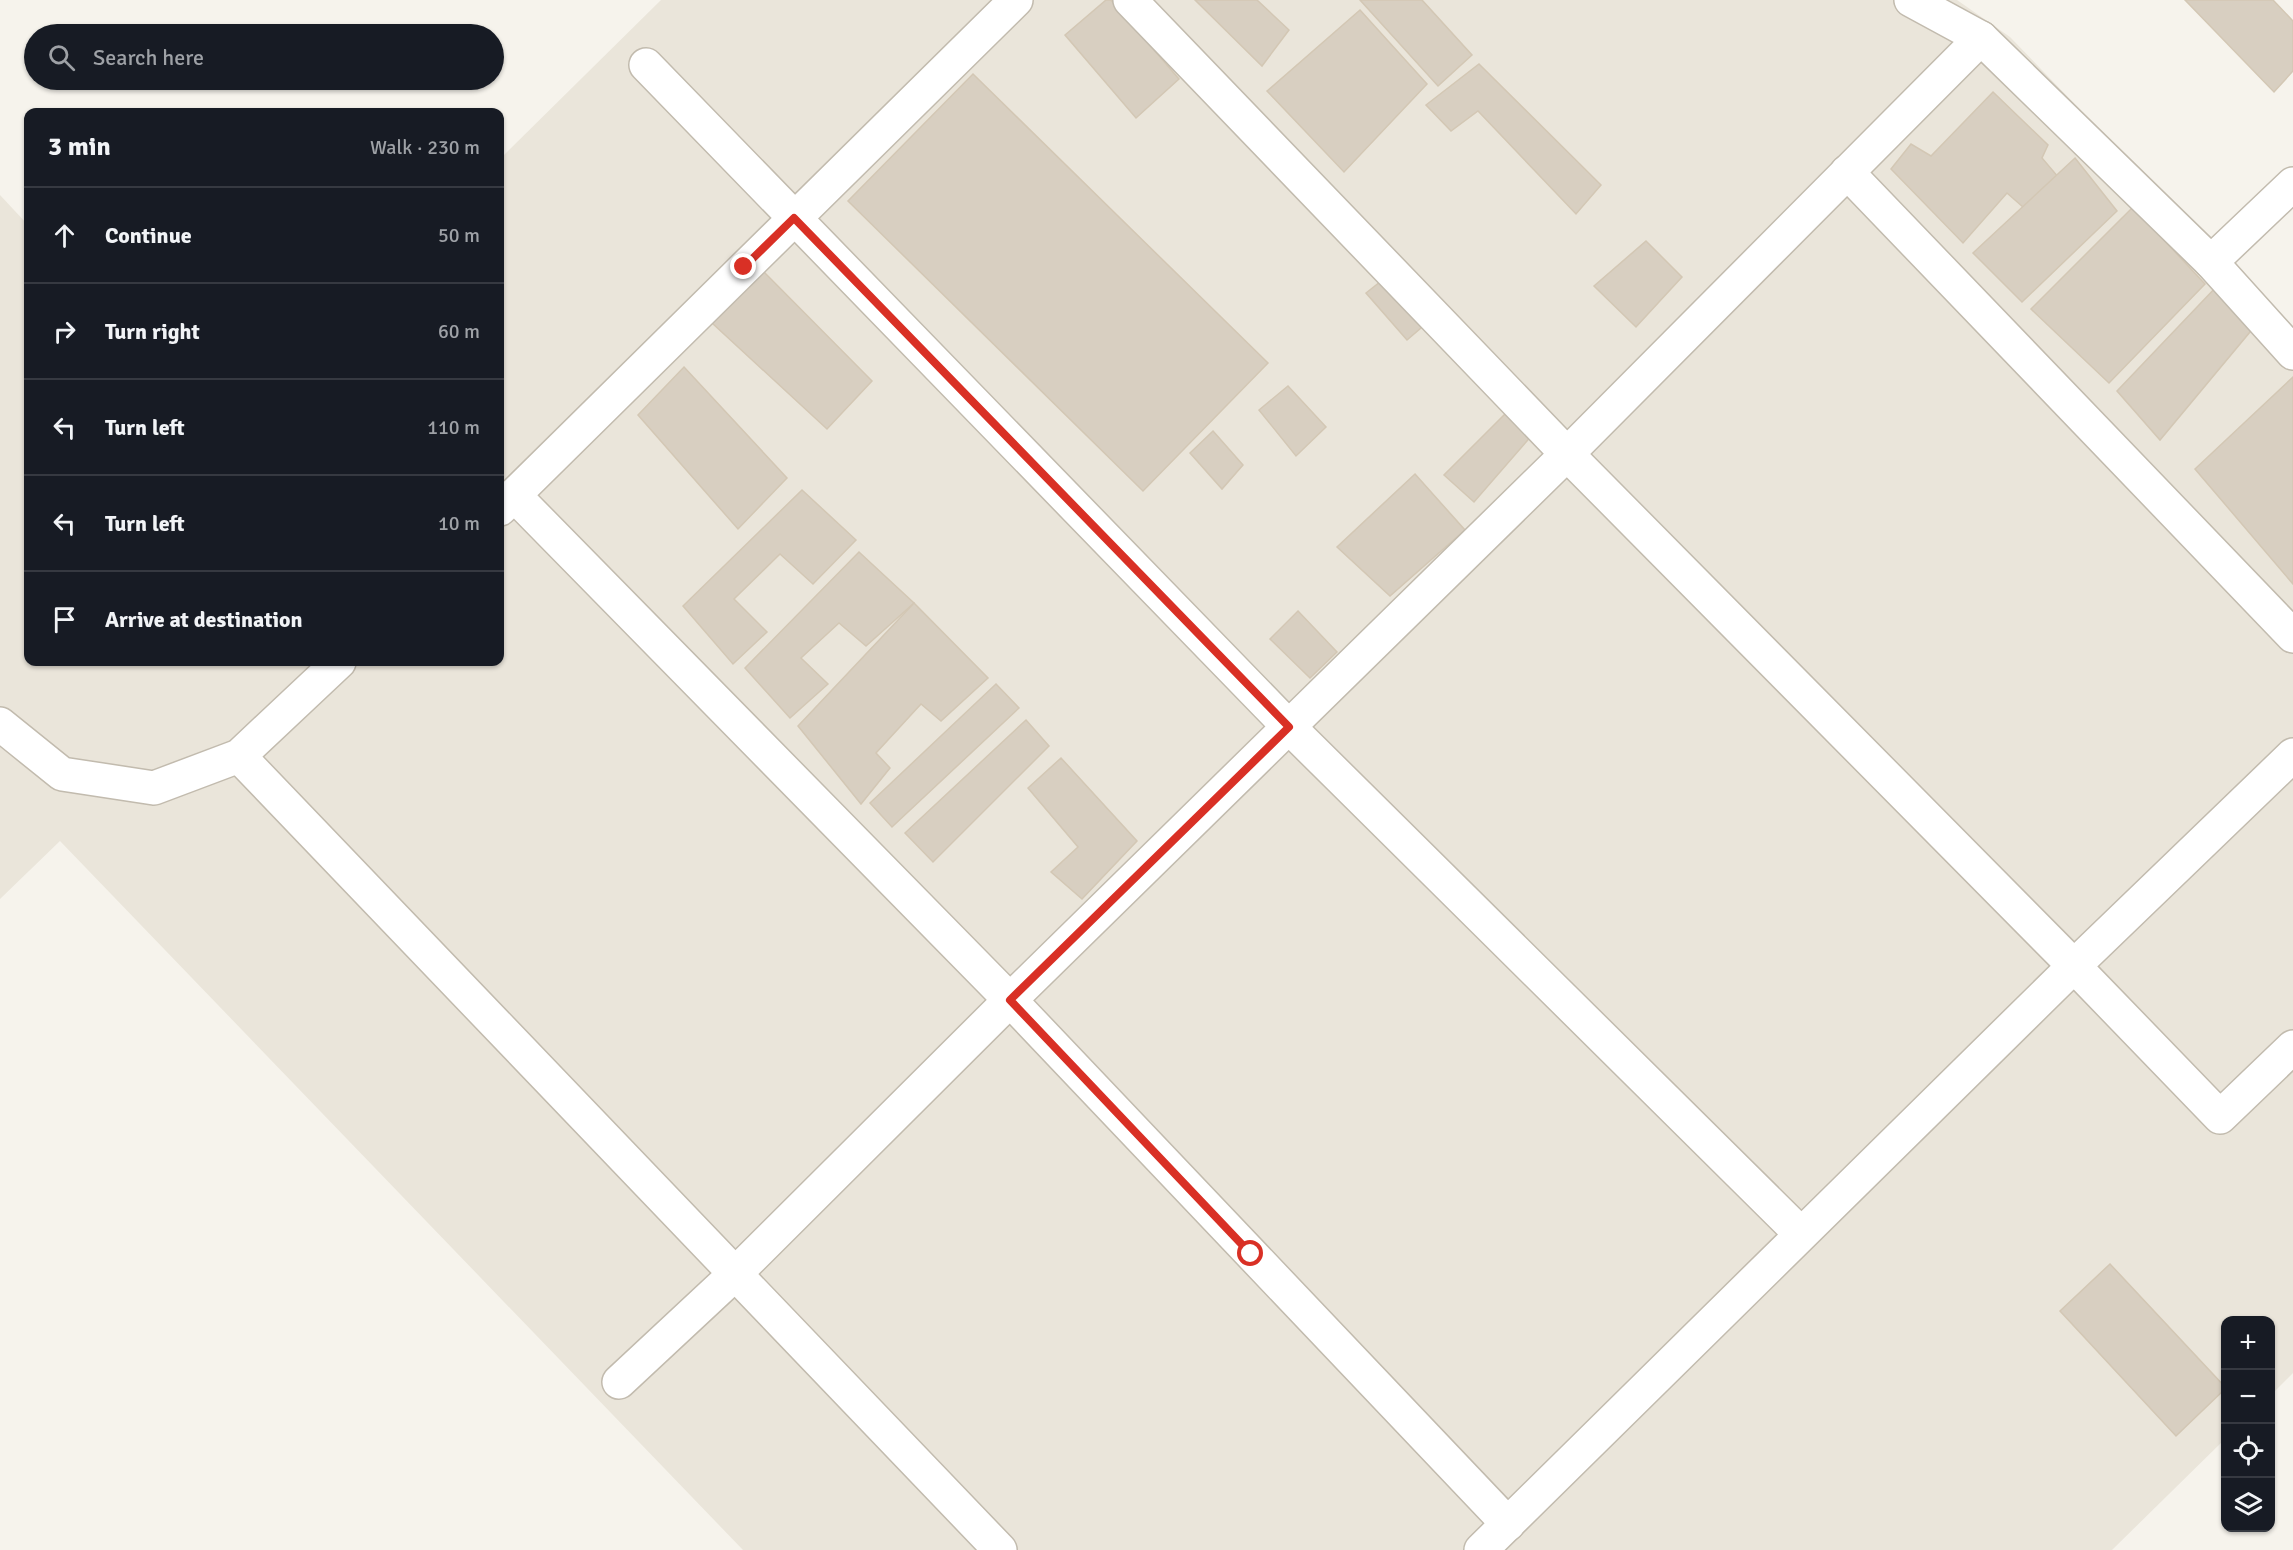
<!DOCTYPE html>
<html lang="en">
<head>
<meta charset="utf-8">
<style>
  body { margin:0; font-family:Signika,sans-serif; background:#242831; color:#f1f3f6 }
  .controls { position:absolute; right:18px; bottom:18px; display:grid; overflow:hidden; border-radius:12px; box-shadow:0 2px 4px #0004 }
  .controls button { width:54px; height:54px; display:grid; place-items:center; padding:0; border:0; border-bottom:2px solid #363941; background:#171b24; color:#f1f3f6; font:30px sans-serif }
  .stop { position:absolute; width:18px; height:18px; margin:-14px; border:4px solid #d93025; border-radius:50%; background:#fff }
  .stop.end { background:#d93025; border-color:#fff; box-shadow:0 2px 6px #0008 }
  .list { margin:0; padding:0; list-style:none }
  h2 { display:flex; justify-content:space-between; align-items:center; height:78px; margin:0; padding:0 24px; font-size:26px }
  h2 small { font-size:20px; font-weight:400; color:#9ea1a6 }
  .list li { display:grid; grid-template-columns:39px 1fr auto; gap:18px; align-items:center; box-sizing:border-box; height:96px; padding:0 24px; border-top:2px solid #363941 }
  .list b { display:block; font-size:22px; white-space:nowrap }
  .list em { font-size:20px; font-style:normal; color:#9ea1a6 }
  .icon { flex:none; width:33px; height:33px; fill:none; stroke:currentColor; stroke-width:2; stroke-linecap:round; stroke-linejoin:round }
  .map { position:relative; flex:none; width:2293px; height:1550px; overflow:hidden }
  .search { position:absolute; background:#171b24; box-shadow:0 2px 4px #0004; left:24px; top:24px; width:480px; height:66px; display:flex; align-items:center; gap:15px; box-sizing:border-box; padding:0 21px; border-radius:33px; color:#9ea1a6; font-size:22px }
  .panel { position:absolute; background:#171b24; box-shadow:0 2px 4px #0004; left:24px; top:108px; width:480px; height:558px; border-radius:12px }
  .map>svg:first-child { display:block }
</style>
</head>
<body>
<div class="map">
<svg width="2293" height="1550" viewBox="0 0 2293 1550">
  <rect width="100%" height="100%" fill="#f6f3ec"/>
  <path fill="#eae5da" d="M661 0H1957L2010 37 2293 330V1373L2271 1395 2270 1320H2226L2225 1439 2112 1550H743L60 841 0 899V195L28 225V662H500V159Z"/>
  <g fill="#d8cfc1" stroke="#d3c7b4" stroke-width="1.5">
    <path d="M1106 0H1111L1179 79 1136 118 1065 35Z"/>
    <path d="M1195 0H1257L1289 30 1262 66Z"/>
    <path d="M1360 0H1422L1472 55 1438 86Z"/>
    <path d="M2185 0H2273L2293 21V71L2274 92Z"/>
    <path d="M1360 10 1427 84 1344 172 1267 91Z"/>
    <path d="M1479 64 1601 185 1576 214 1478 111 1451 131 1426 105Z"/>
    <path d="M973 74 1268 363 1143 491 848 201Z"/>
    <path d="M1993 92 2048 145 2042 158 2059 178 2032 215 2007 193 1963 243 1891 169 1911 144 1931 156Z"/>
    <path d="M2075 158 2117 211 2022 302 1973 253Z"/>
    <path d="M2133 207 2205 284 2109 383 2031 309Z"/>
    <path d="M1646 241 1682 277 1636 327 1594 286Z"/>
    <path d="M763 271 872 381 827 429 712 323Z"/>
    <path d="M1385 278 1428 322 1407 340 1366 293Z"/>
    <path d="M2217 286 2255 326 2160 440 2117 391Z"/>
    <path d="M684 367 787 478 738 529 638 415Z"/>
    <path d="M2293 377V584L2195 469Z"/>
    <path d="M1288 386 1326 427 1296 456 1259 410Z"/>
    <path d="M1508 411 1533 434 1474 502 1444 475Z"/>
    <path d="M1213 431 1243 465 1222 489 1190 453Z"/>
    <path d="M1415 474 1465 530 1390 596 1337 547Z"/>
    <path d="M802 490 856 540 813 584 780 554 734 599 767 632 733 664 683 606Z"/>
    <path d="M859 552 914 603 866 646 839 623 801 658 828 684 790 718 745 668Z"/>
    <path d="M914 603 988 678 941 721 921 704 876 753 890 768 861 804 798 726Z"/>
    <path d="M1298 611 1337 652 1310 678 1270 639Z"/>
    <path d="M996 684 1019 708 892 827 870 803Z"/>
    <path d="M1026 720 1049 746 933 862 905 833Z"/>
    <path d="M1061 758 1137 841 1082 899 1051 872 1078 847 1028 788Z"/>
    <path d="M2110 1264 2226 1388 2176 1436 2060 1311Z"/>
  </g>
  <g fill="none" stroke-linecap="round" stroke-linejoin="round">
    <defs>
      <g id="minor">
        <path d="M1130 0 1567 454 2074 966 2220 1117 2293 1047"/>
        <path d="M1911 0 1981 38 2211 262 2293 353"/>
        <path d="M646 65 1289 727 1801 1234"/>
        <path d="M1847 172 2293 636"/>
        <path d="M2211 262 2293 184"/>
        <path d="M514 495 1010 1000 1508 1524"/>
        <path d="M500 509 1016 0"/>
        <path d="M0 724 62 774 154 788 239 756 339 662"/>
        <path d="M239 756 1000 1550"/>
        <path d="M619 1382 736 1273 1010 1000 1567 454 1981 38"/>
        <path d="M1481 1550 2074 966 2293 755"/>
      </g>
    </defs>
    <use href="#minor" stroke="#c2bbae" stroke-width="36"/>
    <use href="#minor" stroke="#fff" stroke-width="33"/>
  </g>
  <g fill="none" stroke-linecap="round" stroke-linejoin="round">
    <path stroke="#d93025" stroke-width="8" d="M744 267 794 218 1289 727 1010 1000 1251 1254"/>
  </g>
</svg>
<div class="controls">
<button>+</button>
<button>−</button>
<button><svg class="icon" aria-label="locate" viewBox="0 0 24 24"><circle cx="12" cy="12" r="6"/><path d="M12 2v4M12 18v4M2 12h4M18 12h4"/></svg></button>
<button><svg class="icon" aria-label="layers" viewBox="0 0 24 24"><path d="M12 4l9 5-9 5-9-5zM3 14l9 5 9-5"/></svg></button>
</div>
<div class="stop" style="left:1251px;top:1254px"></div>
<div class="stop end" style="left:744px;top:267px"></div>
<div class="search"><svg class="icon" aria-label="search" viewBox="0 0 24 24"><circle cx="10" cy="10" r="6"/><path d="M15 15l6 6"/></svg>Search here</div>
<section class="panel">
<h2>3 min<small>Walk · 230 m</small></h2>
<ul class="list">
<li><svg class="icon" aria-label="ahead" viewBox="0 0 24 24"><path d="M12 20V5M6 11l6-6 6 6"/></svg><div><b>Continue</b></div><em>50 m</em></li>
<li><svg class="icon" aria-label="right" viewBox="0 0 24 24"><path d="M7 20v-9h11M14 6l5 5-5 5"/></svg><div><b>Turn right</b></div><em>60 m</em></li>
<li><svg class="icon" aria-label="left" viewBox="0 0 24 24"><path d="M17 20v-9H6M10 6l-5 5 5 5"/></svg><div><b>Turn left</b></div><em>110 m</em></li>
<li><svg class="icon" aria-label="left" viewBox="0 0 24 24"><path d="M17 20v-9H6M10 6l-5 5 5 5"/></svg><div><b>Turn left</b></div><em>10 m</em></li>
<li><svg class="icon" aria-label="arrive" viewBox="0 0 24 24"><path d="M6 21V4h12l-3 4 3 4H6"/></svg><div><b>Arrive at destination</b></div></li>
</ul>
</section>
</div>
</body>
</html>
